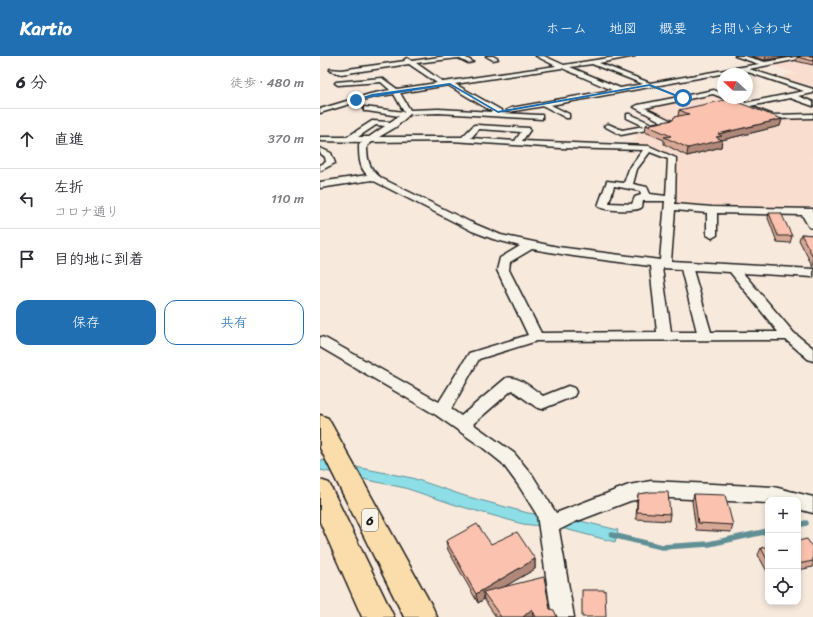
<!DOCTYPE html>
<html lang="ja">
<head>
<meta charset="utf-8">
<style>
  body { margin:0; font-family:Sriracha,"Klee One",sans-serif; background:#f7f7f7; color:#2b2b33 }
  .controls { position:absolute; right:12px; bottom:12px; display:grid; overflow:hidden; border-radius:8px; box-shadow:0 2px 6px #0003 }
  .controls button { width:36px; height:36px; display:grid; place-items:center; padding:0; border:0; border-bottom:1px solid #e1e1e2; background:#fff; color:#2b2b33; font:20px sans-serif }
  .compass { position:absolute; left:397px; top:12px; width:36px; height:36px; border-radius:50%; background:#fff; box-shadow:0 2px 6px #0003; rotate:292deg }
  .stop { position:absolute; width:12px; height:12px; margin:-9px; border:3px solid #1f6fb2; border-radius:50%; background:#fff }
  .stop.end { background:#1f6fb2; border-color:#fff; box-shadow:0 1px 4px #0008 }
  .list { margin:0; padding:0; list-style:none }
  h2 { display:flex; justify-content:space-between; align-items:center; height:52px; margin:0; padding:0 16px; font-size:17px }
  h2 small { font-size:13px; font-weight:400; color:#7c7c81 }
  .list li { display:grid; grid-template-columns:26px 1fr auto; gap:12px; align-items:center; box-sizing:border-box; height:60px; padding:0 16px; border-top:1px solid #e1e1e2 }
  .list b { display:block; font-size:15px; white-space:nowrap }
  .list p { margin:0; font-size:13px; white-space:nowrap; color:#7c7c81 }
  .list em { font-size:13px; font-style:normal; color:#7c7c81 }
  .actions { display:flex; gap:8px; padding:12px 16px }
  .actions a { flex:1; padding:9px 0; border:1px solid #1f6fb2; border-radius:12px; text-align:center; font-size:14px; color:#1f6fb2 }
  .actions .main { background:#1f6fb2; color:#fff }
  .icon { flex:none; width:22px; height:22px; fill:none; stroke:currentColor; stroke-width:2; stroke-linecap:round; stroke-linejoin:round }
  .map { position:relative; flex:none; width:493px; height:561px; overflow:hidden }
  header { display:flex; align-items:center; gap:24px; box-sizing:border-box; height:56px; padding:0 20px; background:#1f6fb2; color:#fff }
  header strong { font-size:19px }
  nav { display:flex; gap:22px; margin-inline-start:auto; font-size:14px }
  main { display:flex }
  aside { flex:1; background:#fff }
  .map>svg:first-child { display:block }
</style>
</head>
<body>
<header>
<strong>Kartio</strong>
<nav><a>ホーム</a><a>地図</a><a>概要</a><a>お問い合わせ</a></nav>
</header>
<main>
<aside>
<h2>6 分<small>徒歩 · 480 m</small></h2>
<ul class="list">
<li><svg class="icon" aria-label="ahead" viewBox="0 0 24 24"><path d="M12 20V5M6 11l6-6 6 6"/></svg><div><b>直進</b></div><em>370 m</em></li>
<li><svg class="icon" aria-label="left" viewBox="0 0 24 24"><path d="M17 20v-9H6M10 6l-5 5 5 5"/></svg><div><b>左折</b><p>コロナ通り</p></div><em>110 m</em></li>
<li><svg class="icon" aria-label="arrive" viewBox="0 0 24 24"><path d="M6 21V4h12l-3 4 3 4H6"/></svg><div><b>目的地に到着</b></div></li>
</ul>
<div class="actions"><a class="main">保存</a><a>共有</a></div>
</aside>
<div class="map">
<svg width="493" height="561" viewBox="0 0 493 561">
  <rect width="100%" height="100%" fill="#f8e9dd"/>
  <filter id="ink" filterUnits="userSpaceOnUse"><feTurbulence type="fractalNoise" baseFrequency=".025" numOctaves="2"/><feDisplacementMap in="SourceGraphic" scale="8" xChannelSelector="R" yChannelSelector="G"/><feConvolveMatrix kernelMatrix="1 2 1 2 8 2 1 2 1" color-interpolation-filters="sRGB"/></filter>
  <g filter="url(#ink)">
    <g fill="#f9decf">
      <path d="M493 0V35L460 23 466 19 477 18 448 8Z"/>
      <path d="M392 38 416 46 447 62 493 61V155L353 150 354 101 310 89 318 81 312 77 313 76 352 67 320 52Z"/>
    </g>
    <path fill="#8ddee7" stroke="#609096" d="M0 404 92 422 145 440 208 457 252 463 298 474 295 486 245 473 203 468 139 450 85 432 0 414Z"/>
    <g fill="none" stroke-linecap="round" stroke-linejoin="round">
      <g stroke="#609096" stroke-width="5.5">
        <path d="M478 469 486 467"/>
        <path d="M292 479 342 491 389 488 448 475"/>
      </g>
      <defs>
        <g id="minor">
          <path d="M126 0H143L153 6 148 7 138 2 96 7 123 26 236 10 216 0H224L244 9 301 0H315L279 7 330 27 439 8 415 0H424L445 6 481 0H493L429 13 493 33V37L478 40 493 46V50L470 42 430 50 453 59 493 58V62L452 63 420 51 419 47 408 43 407 42H417L424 45 425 47 484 35 422 14 231 49 249 58V62H246L224 50 188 56 187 54 191 52 292 34 242 12 135 28 181 54V57L219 59H222V63L119 57 90 58 76 71 59 81H142L154 69H157L209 72 210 74 202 85 329 90 356 102 355 148 392 151 493 153V172L489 171 482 159 397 157V179L392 182 387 179V157L355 154 351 205 493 213V221L423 217 474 277 493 292V305L488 303 466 284 217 285 159 303 131 353 141 360 186 322C198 319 213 333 223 340L248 330 254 332 256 336 254 340 222 353 216 351 192 334 153 368 194 397 213 420 236 457 309 429 331 425 454 431 493 441V457L478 453V444H448V447L331 441 310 445 255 466 239 474 254 561H232L217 459 199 430 182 407 162 391 116 359 0 291V281L5 282 119 346 149 297 208 279 177 214 180 202 200 190 173 183 152 175 52 124 0 132V126L47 119C39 111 39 100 39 89L42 86 0 85V81H27L52 65 70 66 79 60 47 55H44V51L84 56 74 38 53 41 0 57V53L50 38 70 34 61 26 18 29 15 27 16 26 62 22 77 33 117 27 89 8 21 18 10 15V13L21 14 85 5 84 4 87 2 92 5ZM272 8 323 28 300 32 250 11ZM128 29 173 56 119 53 90 54 80 37ZM56 69 65 70 49 81H38ZM159 73 201 76 195 85 151 82ZM131 85 240 92 323 94 309 113 304 127 287 125 278 150C283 155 318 156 322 151L323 145H345L340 204 238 191 181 179 150 166 63 123C50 114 47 106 47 90L52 86ZM330 96 348 103 346 140 330 138 327 131 313 128 317 113ZM294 130 320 135 321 139 315 141 312 148 289 147ZM212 193 253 200 330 210 337 276 221 277 189 214 190 206ZM342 212 361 213 377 276H351ZM373 214 410 216 458 276H391Z"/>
          <path d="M166 0H173L178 3 173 4Z"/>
          <path d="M394 34 403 38V42L393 38 325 52 352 65V69L301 79 284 70 288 68 302 74 324 70 307 62V58H310L332 68 342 66 314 51 318 49Z"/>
          <path d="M0 92 11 97 15 107 0 115V109L6 106 5 101 0 97Z"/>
        </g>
        <g id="highway">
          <path d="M0 359 8 362 112 550 117 561H84L0 392Z"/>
          <path d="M0 424 9 427 74 561H42L0 466Z"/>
        </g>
      </defs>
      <use href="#minor" stroke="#1c1c1c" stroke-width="3"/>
      <use href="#highway" stroke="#1c1c1c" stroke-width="3"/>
      <use href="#minor" fill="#f7f3e8" fill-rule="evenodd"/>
      <use href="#highway" fill="#fbddab" fill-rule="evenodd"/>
    </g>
    <g fill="#d8a896" stroke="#1c1c1c">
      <path d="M431 0H472L445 4Z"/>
      <path d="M493 0V9L476 5 477 1Z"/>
      <path d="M359 54 462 63 460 70 402 84 401 91 367 100 344 88V84L325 76 326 69 353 64 358 60Z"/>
      <path d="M449 157 472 180 470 187 457 186 448 162Z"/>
      <path d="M481 178 493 179V211L479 184Z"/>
      <path d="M318 438 350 458 349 465 316 463 317 445Z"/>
      <path d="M374 438 413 469 411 476 376 474 372 445Z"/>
      <path d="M126 485 171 488 215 503V513L185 530 230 553 237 561H176L164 543 158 547 128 494Z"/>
      <path d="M478 485 493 492V511L478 514Z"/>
      <path d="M448 491V517L438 499 441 492Z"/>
    </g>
    <g fill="#b0887a" stroke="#1c1c1c">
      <path d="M446 0H472L445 4Z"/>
      <path d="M462 63 460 70 402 84 401 91 367 100 368 92 398 78Z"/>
      <path d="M215 503V513L167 541 163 536 164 543 158 547 156 538Z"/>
      <path d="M212 553 213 561H203Z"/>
    </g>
    <g fill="#fbc3af" stroke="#1c1c1c">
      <path d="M482 0H493V5L477 1Z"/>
      <path d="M409 43 462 63 398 78 402 80 396 81 402 84 368 92 344 81 351 80 326 69 353 64 354 61 369 58 359 54Z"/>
      <path d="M449 157H461L472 180H458Z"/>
      <path d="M481 178 493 179V201Z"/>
      <path d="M332 436H348L350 458 317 456 318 438Z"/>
      <path d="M374 438 405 439 413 469 378 467Z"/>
      <path d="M157 468 171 488 197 476 215 503 156 538 126 485Z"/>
      <path d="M487 483 493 492V505L478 508V485Z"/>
      <path d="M448 491V505L441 492Z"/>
      <path d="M224 521 230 553 234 554 237 561H216L212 553 203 561H181L163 536Z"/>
      <path d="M262 534H285L286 561H262Z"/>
    </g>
  </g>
  <path fill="#1f6fb2" d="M130 27 178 55 330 28 365 42 362 43 329 30 178 57 130 29 34 44 52 38Z"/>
  <g text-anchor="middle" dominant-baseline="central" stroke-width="3.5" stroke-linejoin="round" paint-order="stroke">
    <rect fill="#f7f3e8" stroke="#5e5c59" stroke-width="1" x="42" y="453" width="16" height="22" rx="3"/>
    <g font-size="13" font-weight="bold" fill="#1c1c1c">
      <text x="50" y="464">6</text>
    </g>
  </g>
</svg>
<div class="controls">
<button>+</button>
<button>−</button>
<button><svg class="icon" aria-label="locate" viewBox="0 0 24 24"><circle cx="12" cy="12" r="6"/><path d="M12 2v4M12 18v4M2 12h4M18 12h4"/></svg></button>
</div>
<svg class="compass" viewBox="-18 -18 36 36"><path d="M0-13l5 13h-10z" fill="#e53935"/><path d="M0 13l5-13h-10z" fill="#7c7c81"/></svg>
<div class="stop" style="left:363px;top:42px"></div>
<div class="stop end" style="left:36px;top:44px"></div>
</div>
</main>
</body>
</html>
